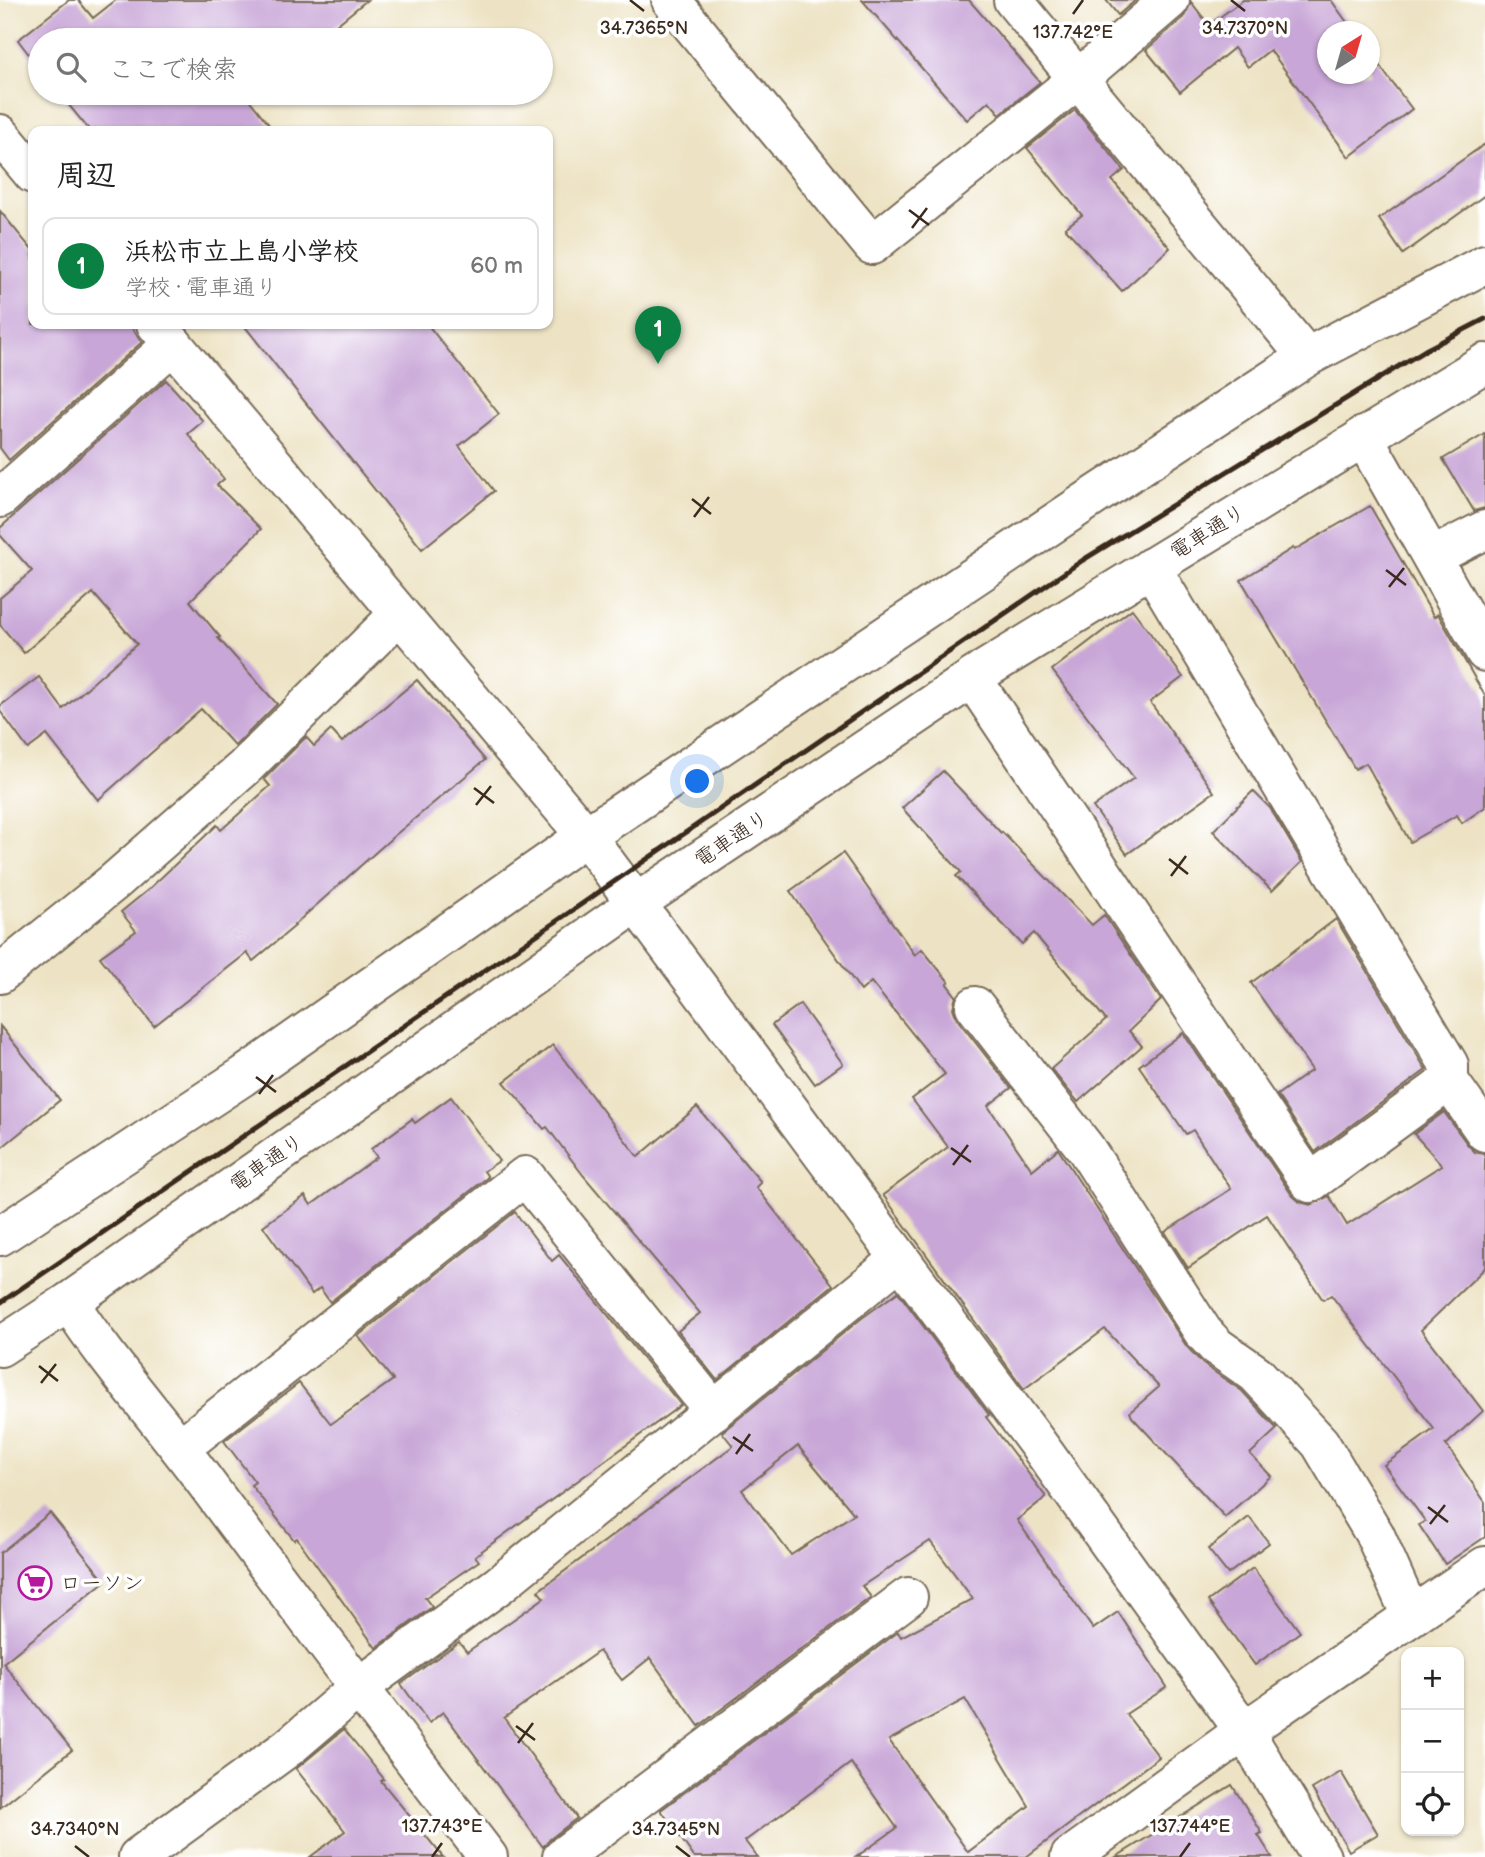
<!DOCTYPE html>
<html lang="ja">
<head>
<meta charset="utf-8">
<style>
  body { margin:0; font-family:"Balsamiq Sans","Klee One",sans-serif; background:#f2f2f2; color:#222 }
  .controls { position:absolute; right:21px; bottom:21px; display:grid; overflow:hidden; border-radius:14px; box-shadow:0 2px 5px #0004 }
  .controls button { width:63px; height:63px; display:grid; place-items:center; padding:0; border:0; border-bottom:2px solid #e0e0e0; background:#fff; color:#222; font:35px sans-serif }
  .compass { position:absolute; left:1317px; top:21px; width:63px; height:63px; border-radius:50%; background:#fff; box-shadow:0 2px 5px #0004; rotate:37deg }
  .you { position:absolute; left:698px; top:782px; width:24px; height:24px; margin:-18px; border:5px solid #fff; border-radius:50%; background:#1a73e8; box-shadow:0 0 0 10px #1a73e833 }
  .badge { display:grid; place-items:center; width:46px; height:46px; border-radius:50%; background:#0b8043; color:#fff; font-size:23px; font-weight:700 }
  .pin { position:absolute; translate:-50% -58px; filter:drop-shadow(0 2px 4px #0008) }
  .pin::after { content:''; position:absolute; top:37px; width:24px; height:21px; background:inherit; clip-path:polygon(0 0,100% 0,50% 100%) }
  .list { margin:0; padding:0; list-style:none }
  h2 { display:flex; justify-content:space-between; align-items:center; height:91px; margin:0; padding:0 28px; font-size:30px }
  h2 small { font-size:23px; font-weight:400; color:#767676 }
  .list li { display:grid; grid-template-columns:46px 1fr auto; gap:21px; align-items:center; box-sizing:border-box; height:98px; margin:0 14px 14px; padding:0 14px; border:2px solid #e0e0e0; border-radius:14px }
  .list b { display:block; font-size:26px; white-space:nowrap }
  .list p { margin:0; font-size:23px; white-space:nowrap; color:#767676 }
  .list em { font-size:23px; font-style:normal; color:#767676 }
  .icon { flex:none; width:38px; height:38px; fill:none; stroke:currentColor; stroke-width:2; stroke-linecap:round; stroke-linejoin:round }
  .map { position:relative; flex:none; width:1485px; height:1857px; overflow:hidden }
  .search { position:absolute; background:#fff; box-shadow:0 2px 5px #0004; left:28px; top:28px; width:525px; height:77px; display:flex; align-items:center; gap:18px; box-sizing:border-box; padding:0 24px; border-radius:38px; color:#767676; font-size:26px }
  .panel { position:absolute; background:#fff; box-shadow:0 2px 5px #0004; left:28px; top:126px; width:525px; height:203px; border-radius:14px }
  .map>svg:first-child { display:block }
</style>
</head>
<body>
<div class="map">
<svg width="1485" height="1857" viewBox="0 0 1485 1857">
  <rect width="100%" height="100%" fill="#fff"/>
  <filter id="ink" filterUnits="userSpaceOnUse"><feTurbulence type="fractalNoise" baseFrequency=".0143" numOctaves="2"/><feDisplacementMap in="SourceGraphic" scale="14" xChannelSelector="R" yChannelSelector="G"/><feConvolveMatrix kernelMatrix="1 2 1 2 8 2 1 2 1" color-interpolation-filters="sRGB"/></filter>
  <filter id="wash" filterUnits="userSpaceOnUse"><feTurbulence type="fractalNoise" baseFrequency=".00686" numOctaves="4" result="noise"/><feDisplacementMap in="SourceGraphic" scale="28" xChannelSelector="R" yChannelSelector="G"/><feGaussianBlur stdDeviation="1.57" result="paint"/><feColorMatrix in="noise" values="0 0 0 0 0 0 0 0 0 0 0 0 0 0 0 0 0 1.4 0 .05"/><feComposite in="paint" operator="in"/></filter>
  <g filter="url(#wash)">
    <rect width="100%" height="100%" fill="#ede3c4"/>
    <g id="blocks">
      <g fill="#c8a6d7" fill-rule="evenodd">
        <path d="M69 0H78L93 18 116 0H367L318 40H40V69L18 40Z"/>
        <path d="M862 0H969L1040 82 1000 114 989 101 967 120Z"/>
        <path d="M1106 0H1136L1118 15Z"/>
        <path d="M1243 0H1331L1354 32H1327V74H1369V52L1412 109 1349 157 1270 50 1248 67 1234 48 1180 92 1146 50 1184 17 1191 2 1209 25Z"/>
        <path d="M59 93H244L274 131H90Z"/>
        <path d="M1075 110 1124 170 1112 180 1170 248 1122 291 1065 228 1082 215 1027 148Z"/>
        <path d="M1485 144V195L1403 254 1379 219Z"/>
        <path d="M0 211 33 251V324H129L142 342 9 460 0 448Z"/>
        <path d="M243 324H427L499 414 459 446 494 491 422 549Z"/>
        <path d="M166 380 203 421 188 434 224 479 217 485 261 529 190 601 220 637 218 638 277 704 235 746 201 709 98 800 47 735 28 749 0 711V706L39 677 63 709 137 644 93 593 24 653 0 625V598L32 571 0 535V528Z"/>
        <path d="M1485 434V508L1474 511 1443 459Z"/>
        <path d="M1370 506 1434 617 1438 614 1485 696V807L1462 823 1457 815 1410 842 1366 763 1355 769 1241 580 1293 548 1294 550Z"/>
        <path d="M1132 609 1183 677 1150 702 1214 792 1127 854 1093 807 1134 778 1052 670Z"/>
        <path d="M417 680 485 760 394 836 294 925 295 926 253 961 247 953 154 1026 100 957 136 931 121 912 149 889 217 825 221 830 270 786 264 779 306 737 314 746 331 730 342 742Z"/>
        <path d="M943 771 1001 833 1002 832 1092 925 1104 915 1161 1000 1129 1031 1142 1046 1078 1102 1051 1069 1106 1020 1034 933 1022 944 956 876 961 872 902 808Z"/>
        <path d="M1253 791 1270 808 1302 862 1272 891 1213 831Z"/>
        <path d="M843 853 915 955 922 949 949 982 947 984 956 996 953 1008 957 1019 1011 1088 988 1106 1032 1170 1058 1149 1187 1347 1203 1364 1242 1391 1277 1429 1250 1454 1271 1476 1225 1517 1132 1417 1130 1412 1159 1387 1105 1329 1024 1389 883 1195 948 1147 912 1099 945 1074 871 982 861 991 790 891Z"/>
        <path d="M1336 919 1426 1070 1315 1152 1277 1095 1312 1070 1251 983Z"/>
        <path d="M800 1004 843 1064 815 1084 772 1025Z"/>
        <path d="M0 1026 60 1100 0 1149Z"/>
        <path d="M1183 1033 1292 1195 1300 1202 1311 1205 1329 1196 1347 1225 1442 1165 1414 1134 1444 1112 1468 1145 1475 1152 1485 1154V1268L1421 1330 1483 1411 1446 1445 1445 1443 1485 1502V1537L1445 1564 1419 1525 1425 1521 1384 1465 1434 1429 1331 1295 1323 1300 1267 1215 1188 1268 1165 1232 1231 1189 1193 1130 1186 1134 1139 1066Z"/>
        <path d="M553 1045 638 1157 697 1107 761 1182 756 1187 833 1285 717 1380 678 1331 700 1313 583 1175 547 1127 544 1129 504 1082Z"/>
        <path d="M451 1097 499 1161 484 1171 488 1177 330 1302 320 1288 312 1294 263 1226 305 1196 311 1205 377 1157 371 1149 412 1119 415 1123Z"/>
        <path d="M515 1212 552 1261 559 1255 681 1405 475 1556 479 1561 425 1598 432 1607 376 1648 297 1538 294 1540 251 1485 255 1482 224 1441 299 1383 331 1424 393 1380 358 1336Z"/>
        <path d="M898 1292 989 1415 986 1417 1046 1497 1017 1520 1093 1629 1118 1612 1167 1687 1126 1714 1159 1757 1026 1857H856L897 1828 851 1763 745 1841 757 1857H694L661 1810 898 1632 901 1637 973 1599 930 1541 862 1586 871 1597 699 1726 650 1658 622 1680 599 1651 504 1718 577 1818 549 1840 543 1847 443 1712 429 1723 401 1684 459 1642 467 1652 544 1598 538 1591 733 1446 722 1432 862 1318ZM798 1446 854 1514 791 1555 742 1490ZM965 1699 1029 1806 968 1852 889 1740Z"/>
        <path d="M50 1513 105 1581 3 1663 72 1750 0 1808V1553Z"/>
        <path d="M1249 1517 1269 1543 1228 1574 1208 1549Z"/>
        <path d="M1253 1568 1300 1632 1255 1665 1208 1601Z"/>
        <path d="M344 1729 384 1779 381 1781 443 1857H310L345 1831 296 1769Z"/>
        <path d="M1341 1772 1378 1834 1349 1851 1312 1789Z"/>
        <path d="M1232 1785 1262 1833 1258 1835 1272 1857H1116Z"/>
      </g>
    </g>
  </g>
  <g filter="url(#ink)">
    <use href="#blocks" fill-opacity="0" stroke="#796b58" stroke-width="2"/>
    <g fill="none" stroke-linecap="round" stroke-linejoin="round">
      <defs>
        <g id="minor">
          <path d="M671 0 872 245 1078 79 1170 0"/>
          <path d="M1013 0 1307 357"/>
          <path d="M1363 436 1485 652"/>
          <path d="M0 498 173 344"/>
          <path d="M1432 557 1485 530"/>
          <path d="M1151 567 1449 1065V1081L1485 1132"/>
          <path d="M972 678 1310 1183 1449 1081"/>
          <path d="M0 974 114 882 244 768 399 614"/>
          <path d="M975 1006 1086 1149 1203 1332 1216 1346 1256 1374 1320 1443 1375 1535 1411 1616"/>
          <path d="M69 1302C106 1360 153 1412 194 1467 291 1598 389 1728 488 1857"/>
          <path d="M180 1448 525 1176 714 1411"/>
          <path d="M138 1857 289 1747 358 1688 499 1585 900 1259"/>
          <path d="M562 1857 908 1597"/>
          <path d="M1070 1857 1244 1731 1485 1566"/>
        </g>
        <g id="tertiary">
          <path d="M0 134 33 174"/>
          <path d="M156 324 586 836 1043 1451 1244 1731 1321 1857"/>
          <path d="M0 1236 242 1077 586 836 1093 497 1307 357 1485 264"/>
          <path d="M0 1347 69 1302 635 904 984 670 1485 363"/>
        </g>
      </defs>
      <use href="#minor" stroke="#796b58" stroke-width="42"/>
      <use href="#tertiary" stroke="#796b58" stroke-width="42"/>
      <use href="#minor" stroke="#fff" stroke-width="38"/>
      <use href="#tertiary" stroke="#fff" stroke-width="38"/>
      <path stroke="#3b2a1e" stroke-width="5" d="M0 1303 1083 560 1427 349 1485 319"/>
    </g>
  </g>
  <path fill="none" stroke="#3b2a1e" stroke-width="2.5" d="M630 0 644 11M1231 0 1245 11M1073 14 1083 0M909 210 929 225M912 228 927 208M692 499 711 514M694 517 709 497M1386 570 1406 585M1389 587 1404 568M474 788 494 803M476 805 491 786M1169 859 1188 874M1171 876 1186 856M256 1077 276 1092M259 1094 273 1075M951 1148 971 1162M953 1165 968 1145M39 1366 58 1381M41 1383 56 1364M733 1437 753 1451M736 1454 750 1434M1428 1507 1448 1522M1430 1524 1445 1505M516 1726 535 1740M518 1743 533 1723M75 1846 89 1857M676 1846 690 1857M432 1857 442 1843M1180 1857 1190 1843"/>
  <defs>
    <symbol id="supermarket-ring" viewBox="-11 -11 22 22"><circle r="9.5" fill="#fff" stroke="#b5179e" stroke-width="1.5"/><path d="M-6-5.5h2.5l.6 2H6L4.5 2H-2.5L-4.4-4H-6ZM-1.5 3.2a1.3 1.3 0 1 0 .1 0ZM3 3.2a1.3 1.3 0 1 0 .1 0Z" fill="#b5179e"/></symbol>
  </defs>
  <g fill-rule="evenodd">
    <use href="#supermarket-ring" x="16" y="1564" width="38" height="38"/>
  </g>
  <g text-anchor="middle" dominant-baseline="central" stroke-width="7" stroke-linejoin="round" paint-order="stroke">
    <g font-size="21" fill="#3b2a1e" stroke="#fff">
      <text transform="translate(1208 532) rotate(-32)">電車通り</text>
      <text transform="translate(732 839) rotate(-34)">電車通り</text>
      <text transform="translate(267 1163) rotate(-35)">電車通り</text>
    </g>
    <g font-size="21" fill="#3b2a1e" stroke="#fff" text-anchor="start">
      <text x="60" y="1583">ローソン</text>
    </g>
  </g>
  <g font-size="18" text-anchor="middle" fill="#3b2a1e" stroke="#fff" stroke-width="7" stroke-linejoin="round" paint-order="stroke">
    <text x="644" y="34">34.7365°N</text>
    <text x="1245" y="34">34.7370°N</text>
    <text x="1073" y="38">137.742°E</text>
    <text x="442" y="1832">137.743°E</text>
    <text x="1190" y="1832">137.744°E</text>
    <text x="75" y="1835">34.7340°N</text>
    <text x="676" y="1835">34.7345°N</text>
  </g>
</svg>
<div class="controls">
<button>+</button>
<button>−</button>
<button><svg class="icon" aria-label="locate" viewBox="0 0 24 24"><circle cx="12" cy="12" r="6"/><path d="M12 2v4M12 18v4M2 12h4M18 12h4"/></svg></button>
</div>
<svg class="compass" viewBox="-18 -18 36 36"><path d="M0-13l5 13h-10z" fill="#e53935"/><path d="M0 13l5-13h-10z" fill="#767676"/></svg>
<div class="you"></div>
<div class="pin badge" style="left:658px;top:364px">1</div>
<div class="search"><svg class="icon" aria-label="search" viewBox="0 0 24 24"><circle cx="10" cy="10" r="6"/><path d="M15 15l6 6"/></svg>ここで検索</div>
<section class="panel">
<h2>周辺<small></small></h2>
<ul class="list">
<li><span class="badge">1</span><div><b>浜松市立上島小学校</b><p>学校 · 電車通り</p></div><em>60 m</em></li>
</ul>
</section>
</div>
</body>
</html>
